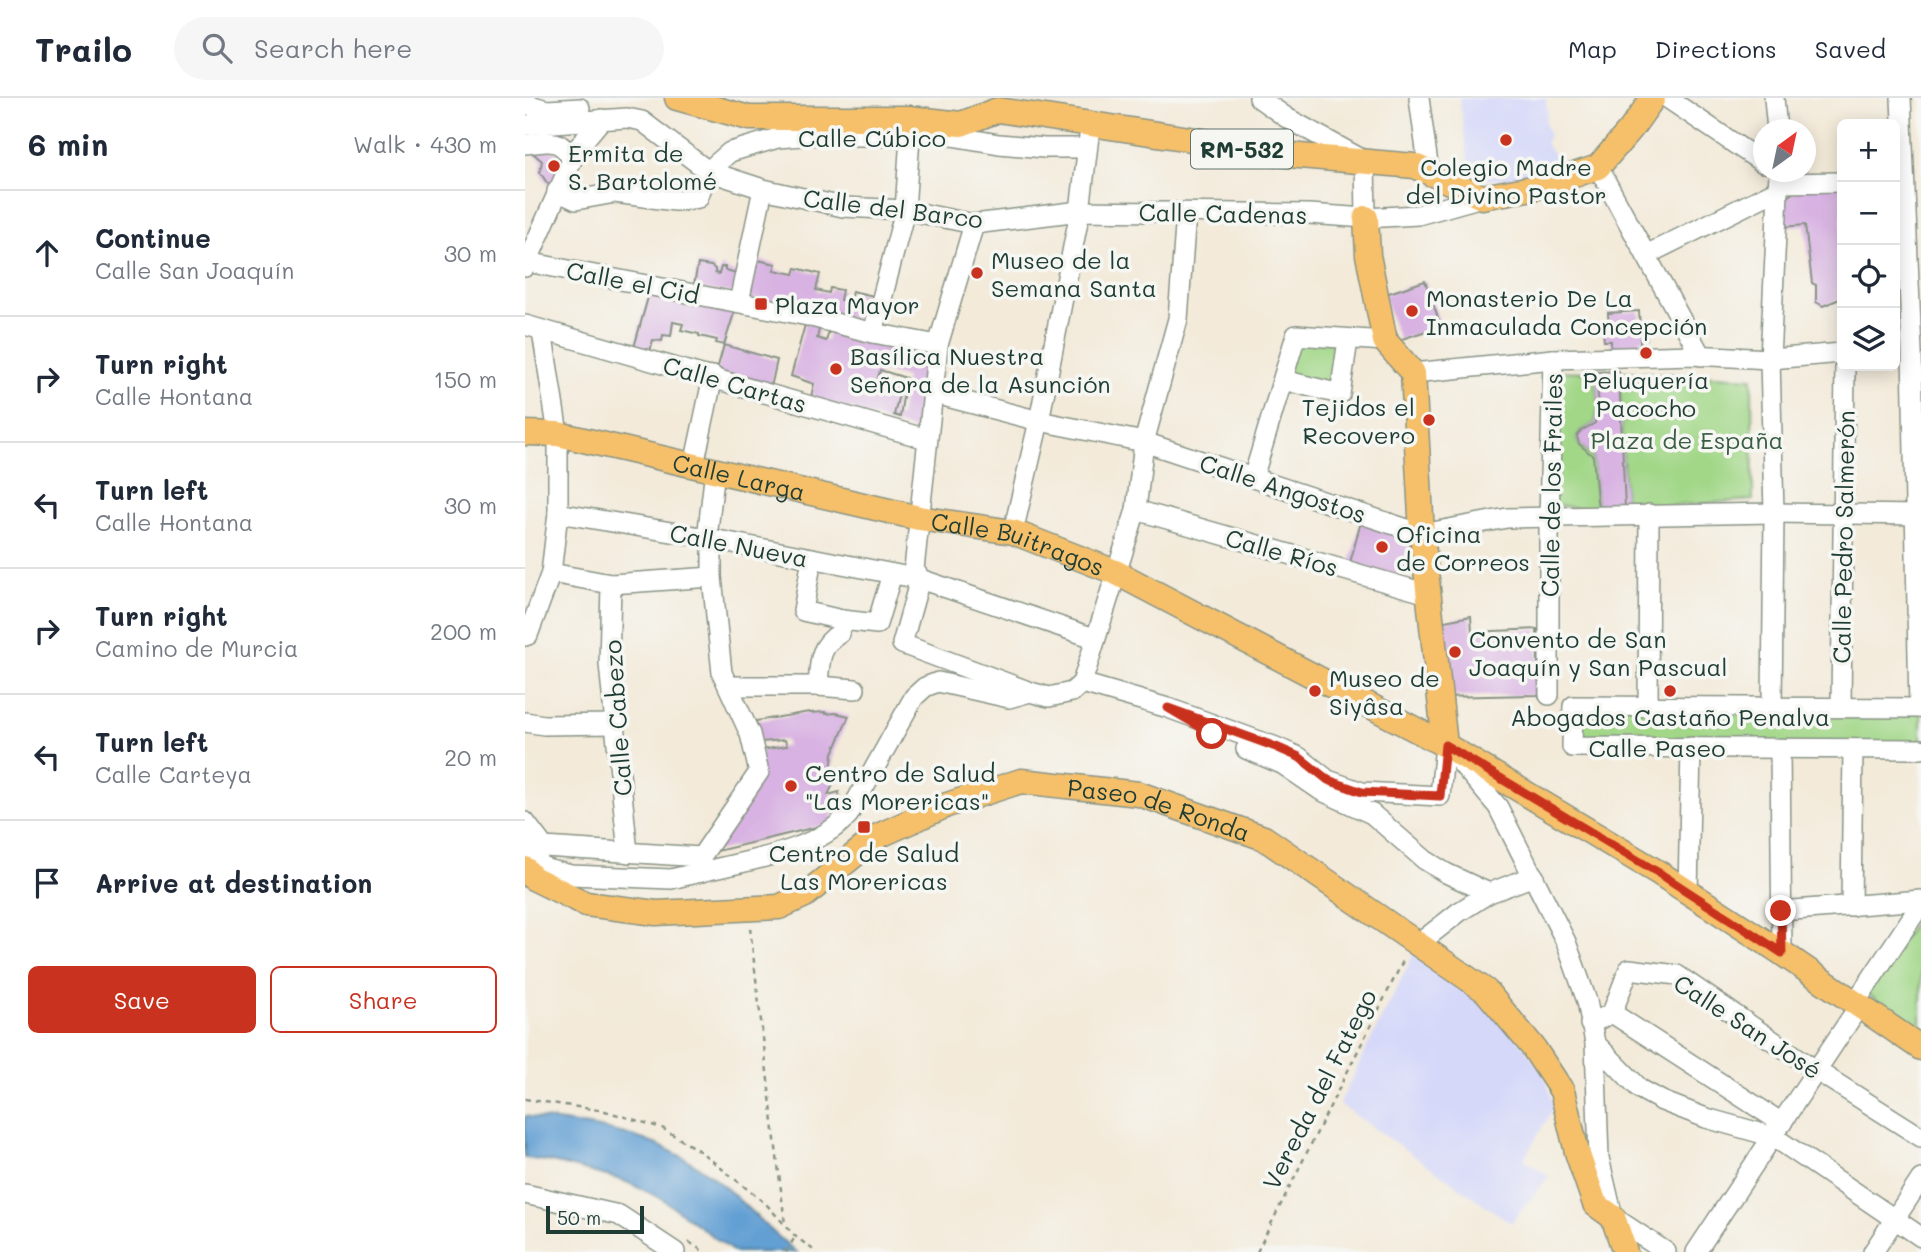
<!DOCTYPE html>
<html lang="en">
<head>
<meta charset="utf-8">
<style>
  body { margin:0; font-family:Mali,sans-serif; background:#f6f6f7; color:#1f2937 }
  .controls { position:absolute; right:21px; top:21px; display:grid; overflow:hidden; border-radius:10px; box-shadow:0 4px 18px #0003 }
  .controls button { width:63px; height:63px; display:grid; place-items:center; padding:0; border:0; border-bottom:2px solid #e0e1e3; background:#fff; color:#1f2937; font:35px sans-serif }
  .compass { position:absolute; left:1228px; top:21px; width:63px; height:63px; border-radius:50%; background:#fff; box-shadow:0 4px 18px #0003; rotate:33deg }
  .scale { position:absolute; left:21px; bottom:18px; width:98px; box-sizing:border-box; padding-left:7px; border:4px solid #1f3d34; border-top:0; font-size:19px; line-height:24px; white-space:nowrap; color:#1f3d34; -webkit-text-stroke:5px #f6f6f2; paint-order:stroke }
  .stop { position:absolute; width:21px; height:21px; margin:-16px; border:5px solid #c8321e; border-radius:50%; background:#fff }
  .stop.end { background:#c8321e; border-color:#fff; box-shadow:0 2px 7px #0008 }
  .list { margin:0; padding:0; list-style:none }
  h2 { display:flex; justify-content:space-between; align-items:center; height:91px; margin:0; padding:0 28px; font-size:30px }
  h2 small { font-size:23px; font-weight:400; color:#747a83 }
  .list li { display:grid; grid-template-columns:46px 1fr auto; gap:21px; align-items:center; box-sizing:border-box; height:126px; padding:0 28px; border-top:2px solid #e0e1e3 }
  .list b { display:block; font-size:26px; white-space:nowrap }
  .list p { margin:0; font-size:23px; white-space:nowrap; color:#747a83 }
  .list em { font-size:23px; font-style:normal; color:#747a83 }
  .actions { display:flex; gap:14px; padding:21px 28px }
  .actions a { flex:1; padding:16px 0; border:2px solid #c8321e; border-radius:10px; text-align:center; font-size:24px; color:#c8321e }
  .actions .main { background:#c8321e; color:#fff }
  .icon { flex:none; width:38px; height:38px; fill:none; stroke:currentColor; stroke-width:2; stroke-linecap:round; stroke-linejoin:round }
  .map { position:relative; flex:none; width:1396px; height:1154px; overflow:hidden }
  header { display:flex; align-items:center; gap:42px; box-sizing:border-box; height:98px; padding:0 35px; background:#fff; border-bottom:2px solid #e0e1e3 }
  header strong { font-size:33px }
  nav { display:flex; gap:38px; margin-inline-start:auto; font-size:24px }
  .search { width:490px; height:63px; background:#f6f6f7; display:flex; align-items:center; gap:18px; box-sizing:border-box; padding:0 24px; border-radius:38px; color:#747a83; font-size:26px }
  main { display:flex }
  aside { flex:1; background:#fff }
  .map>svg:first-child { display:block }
</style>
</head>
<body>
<header>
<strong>Trailo</strong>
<div class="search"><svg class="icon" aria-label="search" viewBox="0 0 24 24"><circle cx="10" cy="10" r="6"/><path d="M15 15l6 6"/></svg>Search here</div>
<nav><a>Map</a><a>Directions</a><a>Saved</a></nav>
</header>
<main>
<aside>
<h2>6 min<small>Walk · 430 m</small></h2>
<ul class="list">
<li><svg class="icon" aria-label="ahead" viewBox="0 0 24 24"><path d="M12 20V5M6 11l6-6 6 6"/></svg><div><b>Continue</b><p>Calle San Joaquín</p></div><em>30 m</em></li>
<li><svg class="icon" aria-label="right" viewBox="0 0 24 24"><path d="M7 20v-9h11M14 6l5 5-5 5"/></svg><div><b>Turn right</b><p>Calle Hontana</p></div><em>150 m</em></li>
<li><svg class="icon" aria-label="left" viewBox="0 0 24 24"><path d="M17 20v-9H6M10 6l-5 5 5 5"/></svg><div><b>Turn left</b><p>Calle Hontana</p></div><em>30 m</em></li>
<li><svg class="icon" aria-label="right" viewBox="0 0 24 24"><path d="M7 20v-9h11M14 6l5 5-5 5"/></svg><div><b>Turn right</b><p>Camino de Murcia</p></div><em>200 m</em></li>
<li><svg class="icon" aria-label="left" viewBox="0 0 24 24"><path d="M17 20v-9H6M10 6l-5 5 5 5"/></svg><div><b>Turn left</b><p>Calle Carteya</p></div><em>20 m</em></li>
<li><svg class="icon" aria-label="arrive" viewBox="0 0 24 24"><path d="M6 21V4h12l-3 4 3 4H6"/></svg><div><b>Arrive at destination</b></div></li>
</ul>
<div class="actions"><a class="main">Save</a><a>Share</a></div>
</aside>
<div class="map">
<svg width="1396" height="1154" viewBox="0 0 1396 1154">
  <rect width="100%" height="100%" fill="#f6f6f2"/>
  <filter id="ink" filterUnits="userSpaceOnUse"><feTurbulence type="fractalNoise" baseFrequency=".0143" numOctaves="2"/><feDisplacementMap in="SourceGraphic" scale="14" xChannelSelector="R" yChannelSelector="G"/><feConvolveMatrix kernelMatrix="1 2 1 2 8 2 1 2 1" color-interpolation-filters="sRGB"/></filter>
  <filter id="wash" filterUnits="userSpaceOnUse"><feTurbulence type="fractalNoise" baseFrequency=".00686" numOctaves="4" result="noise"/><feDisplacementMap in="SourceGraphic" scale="28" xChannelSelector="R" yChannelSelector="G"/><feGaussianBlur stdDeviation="1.57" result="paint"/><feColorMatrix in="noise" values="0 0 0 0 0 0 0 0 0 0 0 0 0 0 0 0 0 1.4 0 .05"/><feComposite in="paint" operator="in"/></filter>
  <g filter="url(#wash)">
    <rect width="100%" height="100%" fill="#f3ead9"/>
    <g fill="#d5d8f9">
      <path d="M934 0H1021L1022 16 1020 23 1024 38 1020 45 1037 66 1034 71 991 80 946 83Z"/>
      <path d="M891 851 962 898 1020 978 1029 1009 999 1061 1024 1078 986 1125 814 1006Z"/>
    </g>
    <g fill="#a2d788" stroke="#608a5e" stroke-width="2">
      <path d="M771 237 823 242 815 296 758 282Z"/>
      <path d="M1027 273 1071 274 1074 309 1070 325 1056 333 1052 339 1054 346 1068 358 1073 412 1028 407Z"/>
      <path d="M1094 273 1227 280 1228 402 1100 411Z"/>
      <path d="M1048 608 1396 610V651L1047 649Z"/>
      <path d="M1396 814V936L1342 895Z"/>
    </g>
    <path fill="#629fd3" stroke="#406e84" stroke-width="2" d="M0 1018C64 1028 118 1032 174 1069 210 1093 237 1128 272 1154H209L136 1100 97 1082 27 1064 0 1060Z"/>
    <g id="blocks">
      <g fill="#d8b2e2" fill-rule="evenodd">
        <path d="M14 45 39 59 31 88 22 85 15 74 17 63 9 56Z"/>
        <path d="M1317 86V200L1298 208 1291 204V187L1287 185 1280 127 1257 129 1255 107 1274 89Z"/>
        <path d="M228 161 251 166 249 172 269 176 271 170 295 176 291 192 304 195 305 190 317 192 315 202 325 204 327 193 353 199 347 224 219 199Z"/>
        <path d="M173 166 186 168 190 171V175L194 176 196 169H200V172L216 176 212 195 168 191Z"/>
        <path d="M900 183 916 228 874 242 858 197Z"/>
        <path d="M125 192 210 212 199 247 191 245 192 242 174 238V236L156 232 158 226 148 224 146 238 138 237 137 243 128 242 124 257 108 253Z"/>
        <path d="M1114 213 1115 230H1121L1122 241H1115L1116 257 1086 259V243H1079L1078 232H1084L1083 215Z"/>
        <path d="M281 223 295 227 292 240 301 243 306 228 406 251 394 334 286 299 289 286 266 278ZM355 272 381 280 375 319 369 317 374 296 351 288Z"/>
        <path d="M199 247 252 262 247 285 242 289 191 275Z"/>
        <path d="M1094 273 1100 411 1073 412 1068 358 1054 346 1052 338 1056 333 1070 325 1074 309 1071 274Z"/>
        <path d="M838 416 888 433 877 479 825 465Z"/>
        <path d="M946 518 947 534 1012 531 1014 597 915 599 909 525Z"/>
        <path d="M284 614 285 615 300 614 301 616 311 615 324 618 308 655 306 675 312 678 303 697 314 694 315 706V712L307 714 308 725 184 755 236 652 262 648 260 642 235 644 231 623Z"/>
      </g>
    </g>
  </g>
  <g filter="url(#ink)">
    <use href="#blocks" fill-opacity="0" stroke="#899486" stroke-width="2"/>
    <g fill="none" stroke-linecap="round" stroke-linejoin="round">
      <defs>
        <g id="minor">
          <path d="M734 0 762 20 840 63 841 120"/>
          <path d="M894 0 904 74"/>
          <path d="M1142 0 1238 65"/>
          <path d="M1249 0 1252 32"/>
          <path d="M1376 0 1387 253 1394 610"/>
          <path d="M1 6 22 12 55 10"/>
          <path d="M0 27 102 20 117 23 183 73 238 91 318 109 380 112 449 126 555 113 784 116 841 120 893 117 957 99"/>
          <path d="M0 46C21 45 35 37 47 62L0 169"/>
          <path d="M45 59 77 21"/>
          <path d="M1073 69 1176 258"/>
          <path d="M1255 85 1317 84"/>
          <path d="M32 93 51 102 90 95 150 103 173 100 183 73 205 54 253 40 288 37 385 39 409 35 474 46 519 50H562"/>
          <path d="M1121 157 1254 91"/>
          <path d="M2 164 283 218 348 235 413 247"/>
          <path d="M214 204 238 91"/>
          <path d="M0 227 402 341"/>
          <path d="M348 235 380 112 385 39"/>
          <path d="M888 275 1028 261 1168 257 1245 261 1317 255"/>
          <path d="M758 282 815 296 823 242"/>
          <path d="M407 295 514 323 619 344 897 436 982 420 1249 415 1396 417"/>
          <path d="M169 367 188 278"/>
          <path d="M728 380 771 237 860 243"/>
          <path d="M611 412 903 496"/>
          <path d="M33 415 182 440 395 481 569 540"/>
          <path d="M488 434 514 323 555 113 564 38"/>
          <path d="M182 440 190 372"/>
          <path d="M26 475 86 486 187 479"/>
          <path d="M395 481 389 471 413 247 449 126"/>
          <path d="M395 481 377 546 503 593"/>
          <path d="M86 486 84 566 103 755"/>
          <path d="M317 522 352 526 367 476"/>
          <path d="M0 538 3 537 26 475 33 415V336L17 233"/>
          <path d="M557 585 611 412 619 344 653 221 661 116"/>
          <path d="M557 585 643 610 751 649 774 659 803 682 837 694 915 698 920 647"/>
          <path d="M203 588H293C295 564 293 549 315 535L317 522 278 513 287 460"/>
          <path d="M293 588 330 591"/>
          <path d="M1024 597V420L1028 261"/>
          <path d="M1247 608 1249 415 1245 261 1254 74"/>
          <path d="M1123 609 1124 416"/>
          <path d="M1316 609 1320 268"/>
          <path d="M1396 610 1048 608 1047 649 1396 651"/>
          <path d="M0 624 19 627 90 626"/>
          <path d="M721 651 757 666 795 692 847 716 900 762 921 775 964 795"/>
          <path d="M1255 651 1257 855"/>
          <path d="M930 658 973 709 1041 844 1062 903 1070 945 1074 1060 1088 1119 1141 1154"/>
          <path d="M0 724 19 749 176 759"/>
          <path d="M0 749 6 758 21 771 46 777 146 781 176 774V763"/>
          <path d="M176 759 234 674 225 636 197 575 187 479V441"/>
          <path d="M176 774C224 762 291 754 324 716L389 599 400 589 413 584 484 600 505 594 524 599 547 594 557 585"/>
          <path d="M1163 795 1166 649"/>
          <path d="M1326 808 1328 651"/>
          <path d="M1256 813 1396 802"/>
          <path d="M892 847 934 814 964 795 1009 778"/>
          <path d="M1330 905 1396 806"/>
          <path d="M1087 915 1257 1025"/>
          <path d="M1065 926 1087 915 1104 871 1152 877 1292 973 1396 1039"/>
          <path d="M1070 945 1115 991 1137 1003 1181 1020 1249 1039 1396 1139"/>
          <path d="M0 1096 94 1117 150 1154"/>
          <path d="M1171 1154 1334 908"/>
          <path d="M1348 1154 1396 1081"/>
        </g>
        <g id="major">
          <path d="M152 0 224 20H384L436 26 473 12 685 44 740 55 890 68 957 99 1013 89 1073 69 1106 31 1128 0"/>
          <path d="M841 120 843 157 860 243 888 275 897 436 920 647"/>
          <path id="s1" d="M0 335 33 336 394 420 488 434 590 474 920 647 1134 775 1257 855 1396 950"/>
          <path id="s2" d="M0 771 8 780 61 806 131 815 254 809 280 797 353 738 422 707 496 683 614 696 739 740 961 893 1008 949 1037 993 1052 1054 1070 1106 1088 1119 1100 1154"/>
        </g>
      </defs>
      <use href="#minor" stroke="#899486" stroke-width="22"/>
      <use href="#major" stroke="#899486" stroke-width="27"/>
      <g stroke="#899486" stroke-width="2.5" stroke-dasharray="5 5" stroke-linecap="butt">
        <path d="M225 830 260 1126"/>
        <path d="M0 1001 80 1013 137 1030 176 1054 241 1106 270 1138 291 1154"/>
        <path d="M164 1144 179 1154"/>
        <path d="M261 1154 270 1139"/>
        <path d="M732 1154 880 859"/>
      </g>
      <use href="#minor" stroke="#fff" stroke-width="19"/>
      <use href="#major" stroke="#f6c06b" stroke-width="24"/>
    </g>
  </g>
  <g fill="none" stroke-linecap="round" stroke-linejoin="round" filter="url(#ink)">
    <path stroke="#c8321e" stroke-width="9" d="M687 636 643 610 751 649 774 659 803 682 837 694 915 698 920 647 1134 775 1257 855 1256 813"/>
  </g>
  <g fill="#c8321e" stroke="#f6f6f2" stroke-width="2.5">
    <circle cx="981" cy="42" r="7"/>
    <circle cx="29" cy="68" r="7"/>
    <circle cx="452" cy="175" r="7"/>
    <rect x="229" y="199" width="14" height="14" rx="3.5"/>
    <circle cx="887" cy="213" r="7"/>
    <circle cx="1121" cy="255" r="7"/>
    <circle cx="311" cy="271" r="7"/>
    <circle cx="904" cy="322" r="7"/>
    <circle cx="857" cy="449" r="7"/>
    <circle cx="930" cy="554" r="7"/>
    <circle cx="790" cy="593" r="7"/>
    <circle cx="1145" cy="593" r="7"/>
    <circle cx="266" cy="688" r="7"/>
    <rect x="332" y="722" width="14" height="14" rx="3.5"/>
  </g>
  <g text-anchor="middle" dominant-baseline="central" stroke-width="7" stroke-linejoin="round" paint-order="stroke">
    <rect fill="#f6f6f2" stroke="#60746d" stroke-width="2" x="666" y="31.5" width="102" height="39" rx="5"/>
    <g font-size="23" font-weight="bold" fill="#1f3d34">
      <text x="717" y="51">RM-532</text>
    </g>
    <g font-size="24" fill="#1f3d34" stroke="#f6f6f2">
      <text x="347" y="39">Calle Cúbico</text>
      <text transform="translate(368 110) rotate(7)">Calle del Barco</text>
      <text transform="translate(698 115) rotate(1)">Calle Cadenas</text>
      <text transform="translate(108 184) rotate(11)">Calle el Cid</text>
      <text transform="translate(210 286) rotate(16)">Calle Cartas</text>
      <text stroke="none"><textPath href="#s1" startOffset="219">Calle Larga</textPath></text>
      <text transform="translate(1026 387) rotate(-89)">Calle de los Frailes</text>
      <text transform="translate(758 390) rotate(18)">Calle Angostos</text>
      <text transform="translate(1318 439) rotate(-89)">Calle Pedro Salmerón</text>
      <text transform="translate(214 447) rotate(11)">Calle Nueva</text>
      <text stroke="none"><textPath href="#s1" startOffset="506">Calle Buitragos</textPath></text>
      <text transform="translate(757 454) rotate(16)">Calle Ríos</text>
      <text transform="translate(92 620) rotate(-94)">Calle Cabezo</text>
      <text x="1132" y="649">Calle Paseo</text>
      <text stroke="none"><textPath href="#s2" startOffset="682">Paseo de Ronda</textPath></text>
      <text transform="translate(1223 928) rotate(33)">Calle San José</text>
      <text transform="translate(794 991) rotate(-63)">Vereda del Fatego</text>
    </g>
    <g font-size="24" fill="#1f3d34" stroke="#f6f6f2" text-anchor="start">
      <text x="43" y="54">Ermita de<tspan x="43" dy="28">S. Bartolomé</tspan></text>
      <text x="981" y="68" text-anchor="middle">Colegio Madre<tspan x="981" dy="28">del Divino Pastor</tspan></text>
      <text x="466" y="161">Museo de la<tspan x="466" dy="28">Semana Santa</tspan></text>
      <text x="901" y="199">Monasterio De La<tspan x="901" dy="28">Inmaculada Concepción</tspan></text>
      <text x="250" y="206">Plaza Mayor</text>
      <text x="325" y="257">Basílica Nuestra<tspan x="325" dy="28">Señora de la Asunción</tspan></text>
      <text x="1121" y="281" text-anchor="middle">Peluquería<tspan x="1121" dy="28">Pacocho</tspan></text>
      <text x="890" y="308" text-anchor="end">Tejidos el<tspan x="890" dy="28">Recovero</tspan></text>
      <text x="871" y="435">Oficina<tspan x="871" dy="28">de Correos</tspan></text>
      <text x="944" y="540">Convento de San<tspan x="944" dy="28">Joaquín y San Pascual</tspan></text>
      <text x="804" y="579">Museo de<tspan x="804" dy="28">Siyâsa</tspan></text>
      <text x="1145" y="618" text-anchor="middle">Abogados Castaño Penalva</text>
      <text x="280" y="674">Centro de Salud<tspan x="280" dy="28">"Las Morericas"</tspan></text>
      <text x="339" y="754" text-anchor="middle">Centro de Salud<tspan x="339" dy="28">Las Morericas</tspan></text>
    </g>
    <g font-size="24" fill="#395c45" stroke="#f6f6f2">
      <text x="1162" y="341">Plaza de España</text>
    </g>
  </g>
</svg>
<div class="controls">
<button>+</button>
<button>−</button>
<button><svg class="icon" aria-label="locate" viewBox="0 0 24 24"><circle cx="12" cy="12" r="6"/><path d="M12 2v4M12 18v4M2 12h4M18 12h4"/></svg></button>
<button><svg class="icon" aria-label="layers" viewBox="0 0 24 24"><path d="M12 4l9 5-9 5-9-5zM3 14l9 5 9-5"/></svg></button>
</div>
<svg class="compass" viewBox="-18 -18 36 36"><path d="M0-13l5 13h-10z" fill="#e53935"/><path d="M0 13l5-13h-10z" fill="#747a83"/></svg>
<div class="scale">50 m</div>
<div class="stop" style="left:687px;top:636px"></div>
<div class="stop end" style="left:1256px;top:813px"></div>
</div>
</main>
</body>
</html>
